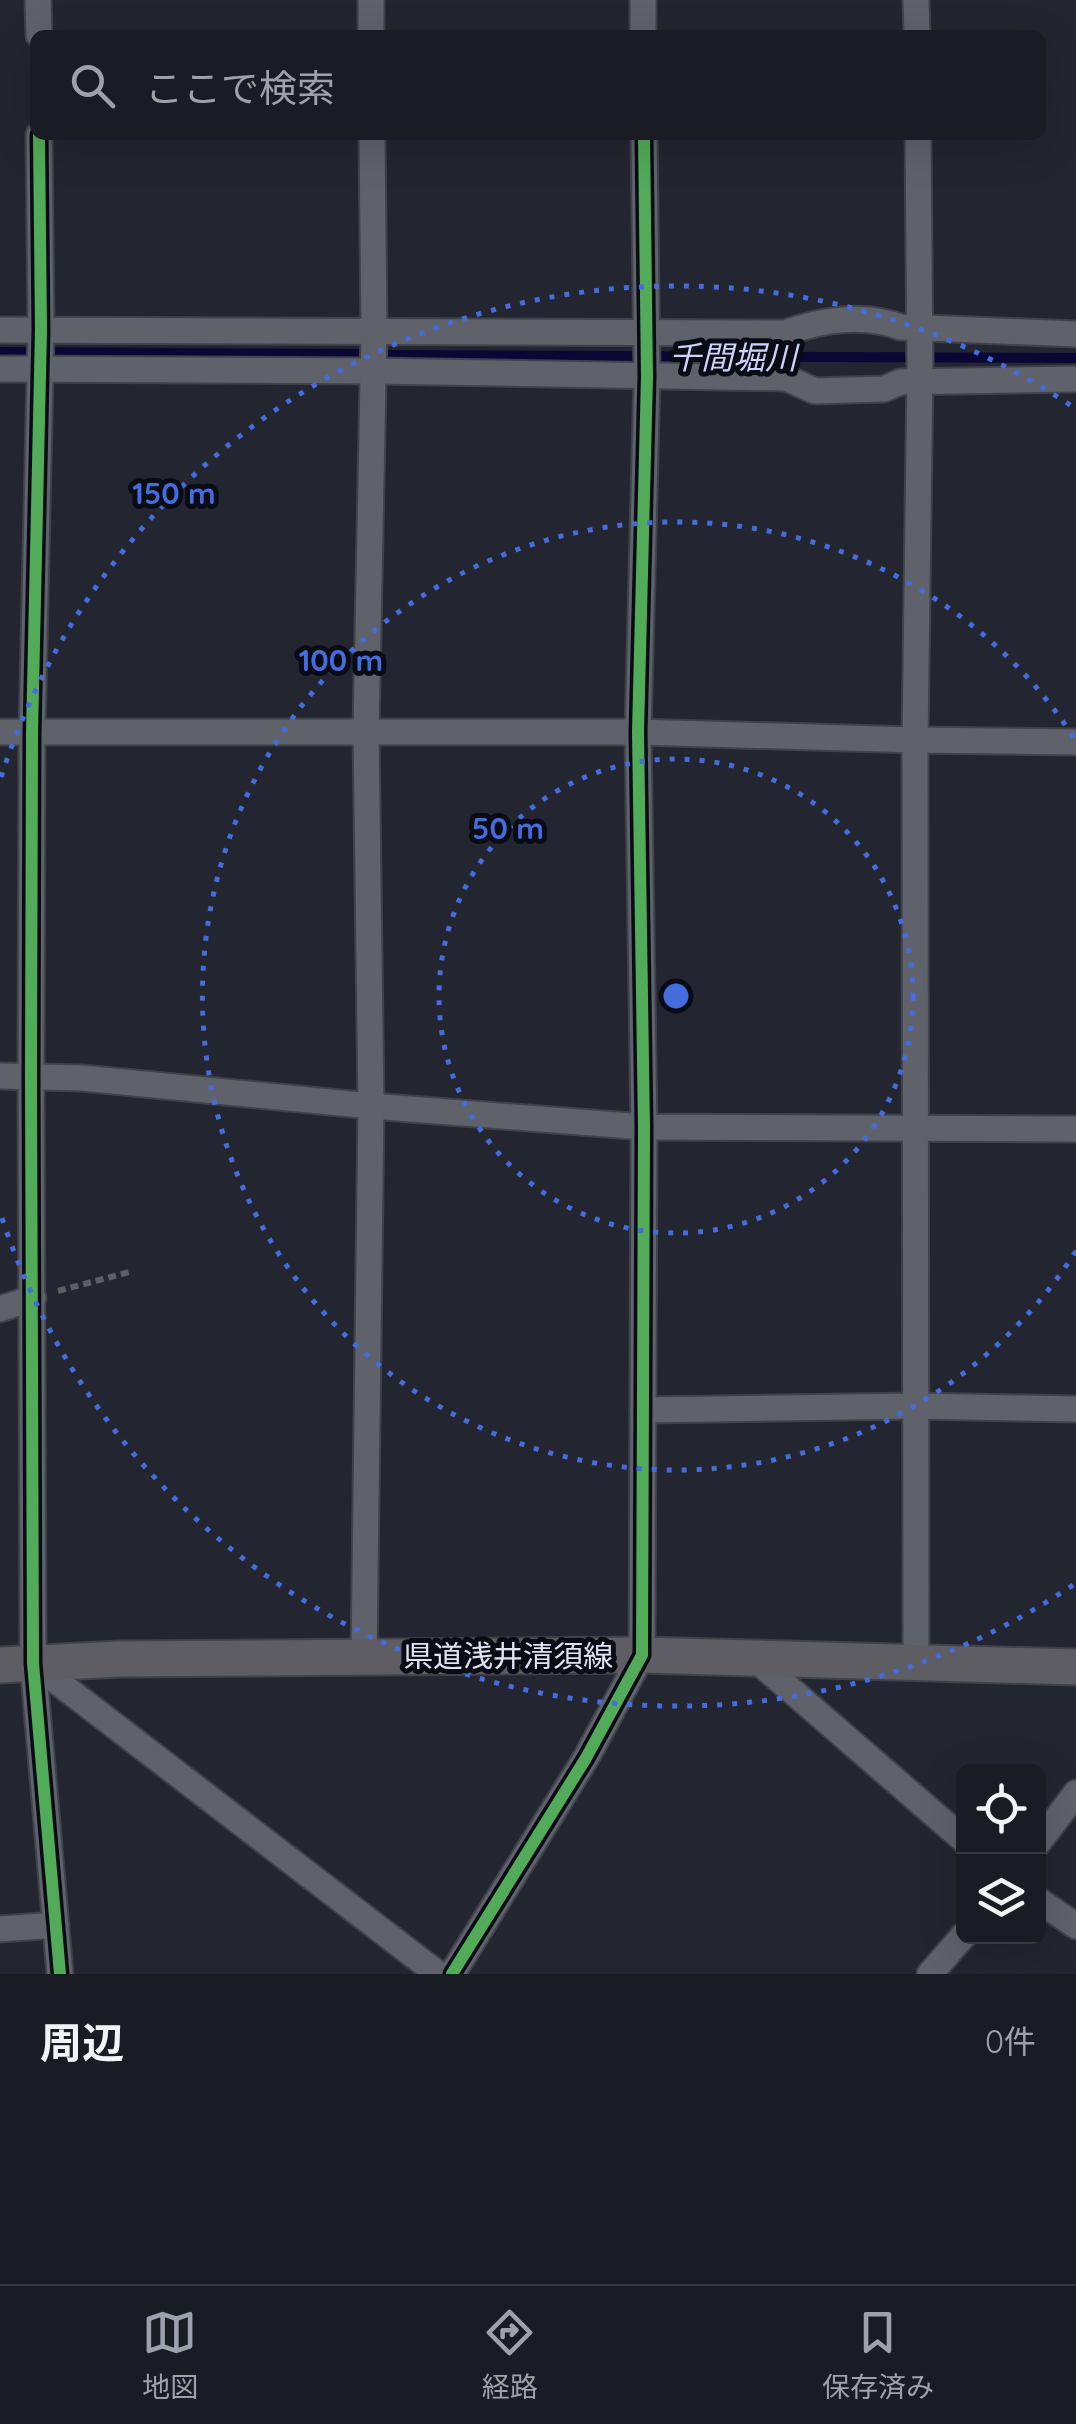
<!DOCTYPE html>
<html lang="ja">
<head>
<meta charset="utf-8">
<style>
  body { margin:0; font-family:Quicksand,"Noto Sans JP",sans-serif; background:#272931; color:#f1f3f6 }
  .controls { position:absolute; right:30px; bottom:30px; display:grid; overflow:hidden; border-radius:15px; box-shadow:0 10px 40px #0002 }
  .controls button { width:90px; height:90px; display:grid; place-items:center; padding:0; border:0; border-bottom:2px solid #383a41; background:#1a1c24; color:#f1f3f6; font:50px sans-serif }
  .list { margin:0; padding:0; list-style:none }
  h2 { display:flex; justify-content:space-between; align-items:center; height:130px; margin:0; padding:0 40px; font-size:42px }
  h2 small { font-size:32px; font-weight:400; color:#9fa1a6 }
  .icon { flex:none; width:55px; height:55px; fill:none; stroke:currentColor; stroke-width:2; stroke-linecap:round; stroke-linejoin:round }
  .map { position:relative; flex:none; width:1076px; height:1974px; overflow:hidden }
  .search { position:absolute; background:#1a1c24; box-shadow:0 10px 40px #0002; left:30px; right:30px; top:30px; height:110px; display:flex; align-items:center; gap:25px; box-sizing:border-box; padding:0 35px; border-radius:15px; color:#9fa1a6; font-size:38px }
  .sheet { height:310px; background:#1a1c24 }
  nav { display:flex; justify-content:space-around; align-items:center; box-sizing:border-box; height:140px; border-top:2px solid #383a41; background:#1a1c24; font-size:28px; color:#9fa1a6 }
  nav a { display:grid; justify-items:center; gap:5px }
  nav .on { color:#9da0ad }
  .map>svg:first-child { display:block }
</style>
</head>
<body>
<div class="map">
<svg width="1076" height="1974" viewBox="0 0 1076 1974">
  <rect width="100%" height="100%" fill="#232530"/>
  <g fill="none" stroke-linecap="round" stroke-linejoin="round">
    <g stroke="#0a0735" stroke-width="10">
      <path d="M0 352 358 354"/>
      <path d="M390 355 1076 358"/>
    </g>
    <defs>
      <g id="minor">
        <path d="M38 0 39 35"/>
        <path d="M371 0V35"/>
        <path d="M643 0V35"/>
        <path d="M916 0 917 35"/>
        <path d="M39 135 41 330 32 733 31 1077 33 1663 60 1974"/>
        <path d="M0 330 785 333C820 320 864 313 900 327L1076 334"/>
        <path d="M0 369 373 371 786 378 815 391 884 389 900 382 1076 379"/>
        <path d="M0 732H638L915 740 1076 742"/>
        <path d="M0 1076 82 1078 371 1106 644 1127 1076 1129"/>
        <path d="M0 1309 33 1298"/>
        <path d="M643 1410 916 1406 1076 1409"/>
        <path d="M364 1657 371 1106 366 731 374 331 372 135"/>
        <path d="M754 1658 964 1840"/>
        <path d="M33 1663 438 1974"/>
        <path d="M916 1664 915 740 920 371 918 135"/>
        <path d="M1038 1843 1076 1793"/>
        <path d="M1038 1900 1076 1926"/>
        <path d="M0 1929 56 1925"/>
        <path d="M452 1974 586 1758 642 1655 644 1127 638 732 647 376 644 135"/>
        <path d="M930 1974 964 1935"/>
      </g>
      <path id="secondary" d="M0 1665 119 1659 642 1655 1076 1667"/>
    </defs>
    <use href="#minor" stroke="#3f414b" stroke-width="29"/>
    <use href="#secondary" stroke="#3f414b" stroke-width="39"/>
    <path stroke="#5d5e66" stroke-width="6" stroke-dasharray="8 5" stroke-linecap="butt" d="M58 1291 133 1271"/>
    <use href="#minor" stroke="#5f616b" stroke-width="25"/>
    <use href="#secondary" stroke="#5d5d63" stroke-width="35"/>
    <defs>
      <g id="cycleway">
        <path d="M39 135 41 330 32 733 31 1077 33 1663 60 1974"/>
        <path d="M452 1974 586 1758 642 1655 644 1127 638 732 647 376 644 135"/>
      </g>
    </defs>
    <use href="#cycleway" stroke="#090b15" stroke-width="19"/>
    <use href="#cycleway" stroke="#51ab58" stroke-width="12"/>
  </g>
  <g fill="none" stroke="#446cdd" stroke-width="5" stroke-dasharray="5 10">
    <circle cx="676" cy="996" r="237"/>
    <path d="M1076 1251A474 474 0 1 1 1076 741"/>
    <path d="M1073 1585A710 710 0 0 1 1 1215M1 777A710 710 0 0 1 1073 407"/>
  </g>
  <g text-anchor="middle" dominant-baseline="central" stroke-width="10" stroke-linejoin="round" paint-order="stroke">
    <g font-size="30" fill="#dfe2f1" stroke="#090b15">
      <text x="508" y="1656">県道浅井清須線</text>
    </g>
    <g font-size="32" font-style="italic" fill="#ccd3f6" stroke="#090b15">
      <text x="733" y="357">千間堀川</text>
    </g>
  </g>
  <circle cx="676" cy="996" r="15" fill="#446cdd" stroke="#090b15" stroke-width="5"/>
  <g font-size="30" text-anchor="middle" font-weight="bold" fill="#446cdd" stroke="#090b15" stroke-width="10" stroke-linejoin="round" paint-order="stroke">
    <text x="174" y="504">150 m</text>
    <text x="341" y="671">100 m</text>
    <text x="508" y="839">50 m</text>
  </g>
</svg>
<div class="controls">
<button><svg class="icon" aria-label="locate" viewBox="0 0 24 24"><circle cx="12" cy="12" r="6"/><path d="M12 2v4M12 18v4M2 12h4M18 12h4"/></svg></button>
<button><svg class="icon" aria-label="layers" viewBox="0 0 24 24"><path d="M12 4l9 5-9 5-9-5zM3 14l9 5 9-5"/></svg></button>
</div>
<div class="search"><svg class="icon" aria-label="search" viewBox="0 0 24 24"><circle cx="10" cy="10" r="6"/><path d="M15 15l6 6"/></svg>ここで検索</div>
</div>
<section class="sheet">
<h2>周辺<small>0件</small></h2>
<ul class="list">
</ul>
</section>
<nav>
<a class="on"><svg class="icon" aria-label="map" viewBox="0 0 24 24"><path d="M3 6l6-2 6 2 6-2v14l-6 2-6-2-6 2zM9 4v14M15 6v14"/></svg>地図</a>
<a><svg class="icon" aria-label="directions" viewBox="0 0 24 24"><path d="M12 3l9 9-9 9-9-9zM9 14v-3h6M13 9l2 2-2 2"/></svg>経路</a>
<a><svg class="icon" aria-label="saved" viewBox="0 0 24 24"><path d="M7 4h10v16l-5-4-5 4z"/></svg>保存済み</a>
</nav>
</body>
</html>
